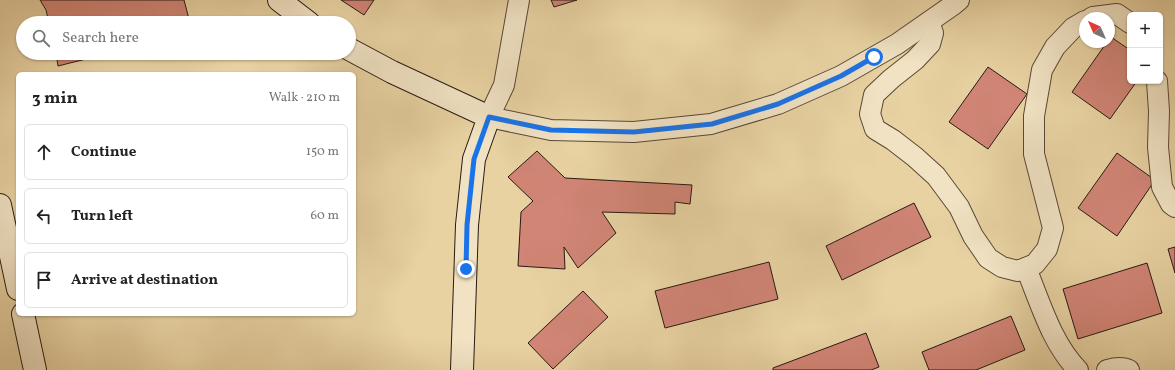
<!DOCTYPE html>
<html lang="en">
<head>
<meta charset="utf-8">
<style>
  body { margin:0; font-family:Vollkorn,serif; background:#f2f2f2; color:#222 }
  .controls { position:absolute; right:12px; top:12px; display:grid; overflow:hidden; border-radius:6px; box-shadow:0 1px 3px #0004 }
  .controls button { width:36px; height:36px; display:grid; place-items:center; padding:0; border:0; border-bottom:1px solid #e0e0e0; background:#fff; color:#222; font:20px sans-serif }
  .compass { position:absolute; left:1079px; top:12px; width:36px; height:36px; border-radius:50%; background:#fff; box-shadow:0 1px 3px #0004; rotate:315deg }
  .stop { position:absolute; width:12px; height:12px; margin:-9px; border:3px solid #1a73e8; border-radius:50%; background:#fff }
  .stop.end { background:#1a73e8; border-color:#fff; box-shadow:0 1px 4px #0008 }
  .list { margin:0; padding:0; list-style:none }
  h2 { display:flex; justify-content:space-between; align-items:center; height:52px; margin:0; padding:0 16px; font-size:17px }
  h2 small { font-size:13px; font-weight:400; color:#767676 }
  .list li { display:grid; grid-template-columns:26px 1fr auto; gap:12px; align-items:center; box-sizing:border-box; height:56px; margin:0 8px 8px; padding:0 8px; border:1px solid #e0e0e0; border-radius:6px }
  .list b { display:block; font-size:15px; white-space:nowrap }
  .list em { font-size:13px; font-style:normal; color:#767676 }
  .icon { flex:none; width:22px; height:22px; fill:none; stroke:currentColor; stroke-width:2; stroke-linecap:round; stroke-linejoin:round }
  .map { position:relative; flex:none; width:1175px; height:370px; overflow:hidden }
  .search { position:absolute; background:#fff; box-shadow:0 1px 3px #0004; left:16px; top:16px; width:340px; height:44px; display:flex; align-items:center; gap:10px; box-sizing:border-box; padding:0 14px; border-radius:22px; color:#767676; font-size:15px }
  .panel { position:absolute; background:#fff; box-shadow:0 1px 3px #0004; left:16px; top:72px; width:340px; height:244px; border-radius:6px }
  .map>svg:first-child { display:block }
</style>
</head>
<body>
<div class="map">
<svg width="1175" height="370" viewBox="0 0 1175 370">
  <rect width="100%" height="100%" fill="#e8d2a2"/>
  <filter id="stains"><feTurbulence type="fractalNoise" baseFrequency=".005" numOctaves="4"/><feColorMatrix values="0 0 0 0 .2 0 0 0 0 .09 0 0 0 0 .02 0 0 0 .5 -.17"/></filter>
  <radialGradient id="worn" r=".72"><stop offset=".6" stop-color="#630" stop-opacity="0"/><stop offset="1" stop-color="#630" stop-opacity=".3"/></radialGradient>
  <g fill="#d18576" stroke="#291a13">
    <path d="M40 0H184L190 23H49L46 10Z"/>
    <path d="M341 0H374L364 15Z"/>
    <path d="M551 0H577L554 7Z"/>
    <path d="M1111 37 1130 50V81H1137L1110 119 1072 92 1107 42H1109Z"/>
    <path d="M56 53H110L58 66Z"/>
    <path d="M988 67 1027 94 988 149 949 122Z"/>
    <path d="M537 151 565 178 692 185 690 204 675 202V214L602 212 616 233 578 268 564 247 565 269 518 266 521 212 533 201 508 177Z"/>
    <path d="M1117 153 1155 180 1117 236 1078 208Z"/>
    <path d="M914 203 931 237 842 280 826 246Z"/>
    <path d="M1175 247V273L1168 249Z"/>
    <path d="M769 262 778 299 665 328 655 291Z"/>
    <path d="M1147 263 1162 313 1078 339 1063 289Z"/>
    <path d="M583 291 608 317 553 369 528 343Z"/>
    <path d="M1011 316 1025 350 976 370H929L922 352Z"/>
    <path d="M866 333 879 367 871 370H773V368Z"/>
  </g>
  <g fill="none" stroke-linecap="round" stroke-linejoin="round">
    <defs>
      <g id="street">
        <path d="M519 0 504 85 489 117 551 130 634 132 711 124 778 104 841 76 897 44 953 5 959 0"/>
        <path d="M1091 18 1093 17 1117 14 1130 23"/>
        <path d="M929 22 933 33 930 44 915 60 891 79 874 95 870 114 875 129 893 140 915 157 936 176 959 207 973 236 988 258 1002 267 1018 271 1035 264 1047 249 1053 228 1034 154V116L1042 70 1055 47 1073 28 1085 21"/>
        <path d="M1157 81 1159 111 1158 147 1162 187 1171 204 1175 207"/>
        <path d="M1026 268C1040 302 1052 344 1078 370"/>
        <path d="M1107 370C1114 368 1123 367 1129 370"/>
      </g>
      <g id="secondary">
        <path d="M279 0 309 23"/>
        <path d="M349 49 392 72 489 117 474 159 467 225 462 370"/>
        <path d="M0 205 18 289"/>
        <path d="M23 314 35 370"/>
      </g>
    </defs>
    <use href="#street" stroke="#594837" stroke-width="22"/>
    <use href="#secondary" stroke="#291a13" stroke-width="24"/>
    <use href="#street" stroke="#f0e2c3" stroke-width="20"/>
    <use href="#secondary" stroke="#f0e2c3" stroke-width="22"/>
  </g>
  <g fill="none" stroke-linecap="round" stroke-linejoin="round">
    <path stroke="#1a73e8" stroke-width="5" d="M466 269 467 225 474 159 489 117 551 130 634 132 712 124 778 104 841 76 874 57"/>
  </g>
  <rect width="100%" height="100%" filter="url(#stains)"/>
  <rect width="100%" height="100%" fill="url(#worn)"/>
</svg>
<div class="controls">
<button>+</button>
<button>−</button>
</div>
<svg class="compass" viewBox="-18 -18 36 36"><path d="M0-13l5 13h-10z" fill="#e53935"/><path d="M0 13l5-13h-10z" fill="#767676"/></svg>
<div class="stop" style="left:874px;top:57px"></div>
<div class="stop end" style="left:466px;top:269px"></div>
<div class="search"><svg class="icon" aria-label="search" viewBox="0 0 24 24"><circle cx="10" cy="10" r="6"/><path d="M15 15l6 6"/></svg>Search here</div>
<section class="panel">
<h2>3 min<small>Walk · 210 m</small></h2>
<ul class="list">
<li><svg class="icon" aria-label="ahead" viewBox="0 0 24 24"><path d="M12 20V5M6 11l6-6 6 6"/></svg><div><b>Continue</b></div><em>150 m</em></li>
<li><svg class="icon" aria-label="left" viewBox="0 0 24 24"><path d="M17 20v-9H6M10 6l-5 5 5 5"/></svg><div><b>Turn left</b></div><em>60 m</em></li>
<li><svg class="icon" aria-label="arrive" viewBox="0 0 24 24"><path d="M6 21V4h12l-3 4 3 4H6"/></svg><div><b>Arrive at destination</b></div></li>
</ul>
</section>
</div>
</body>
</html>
